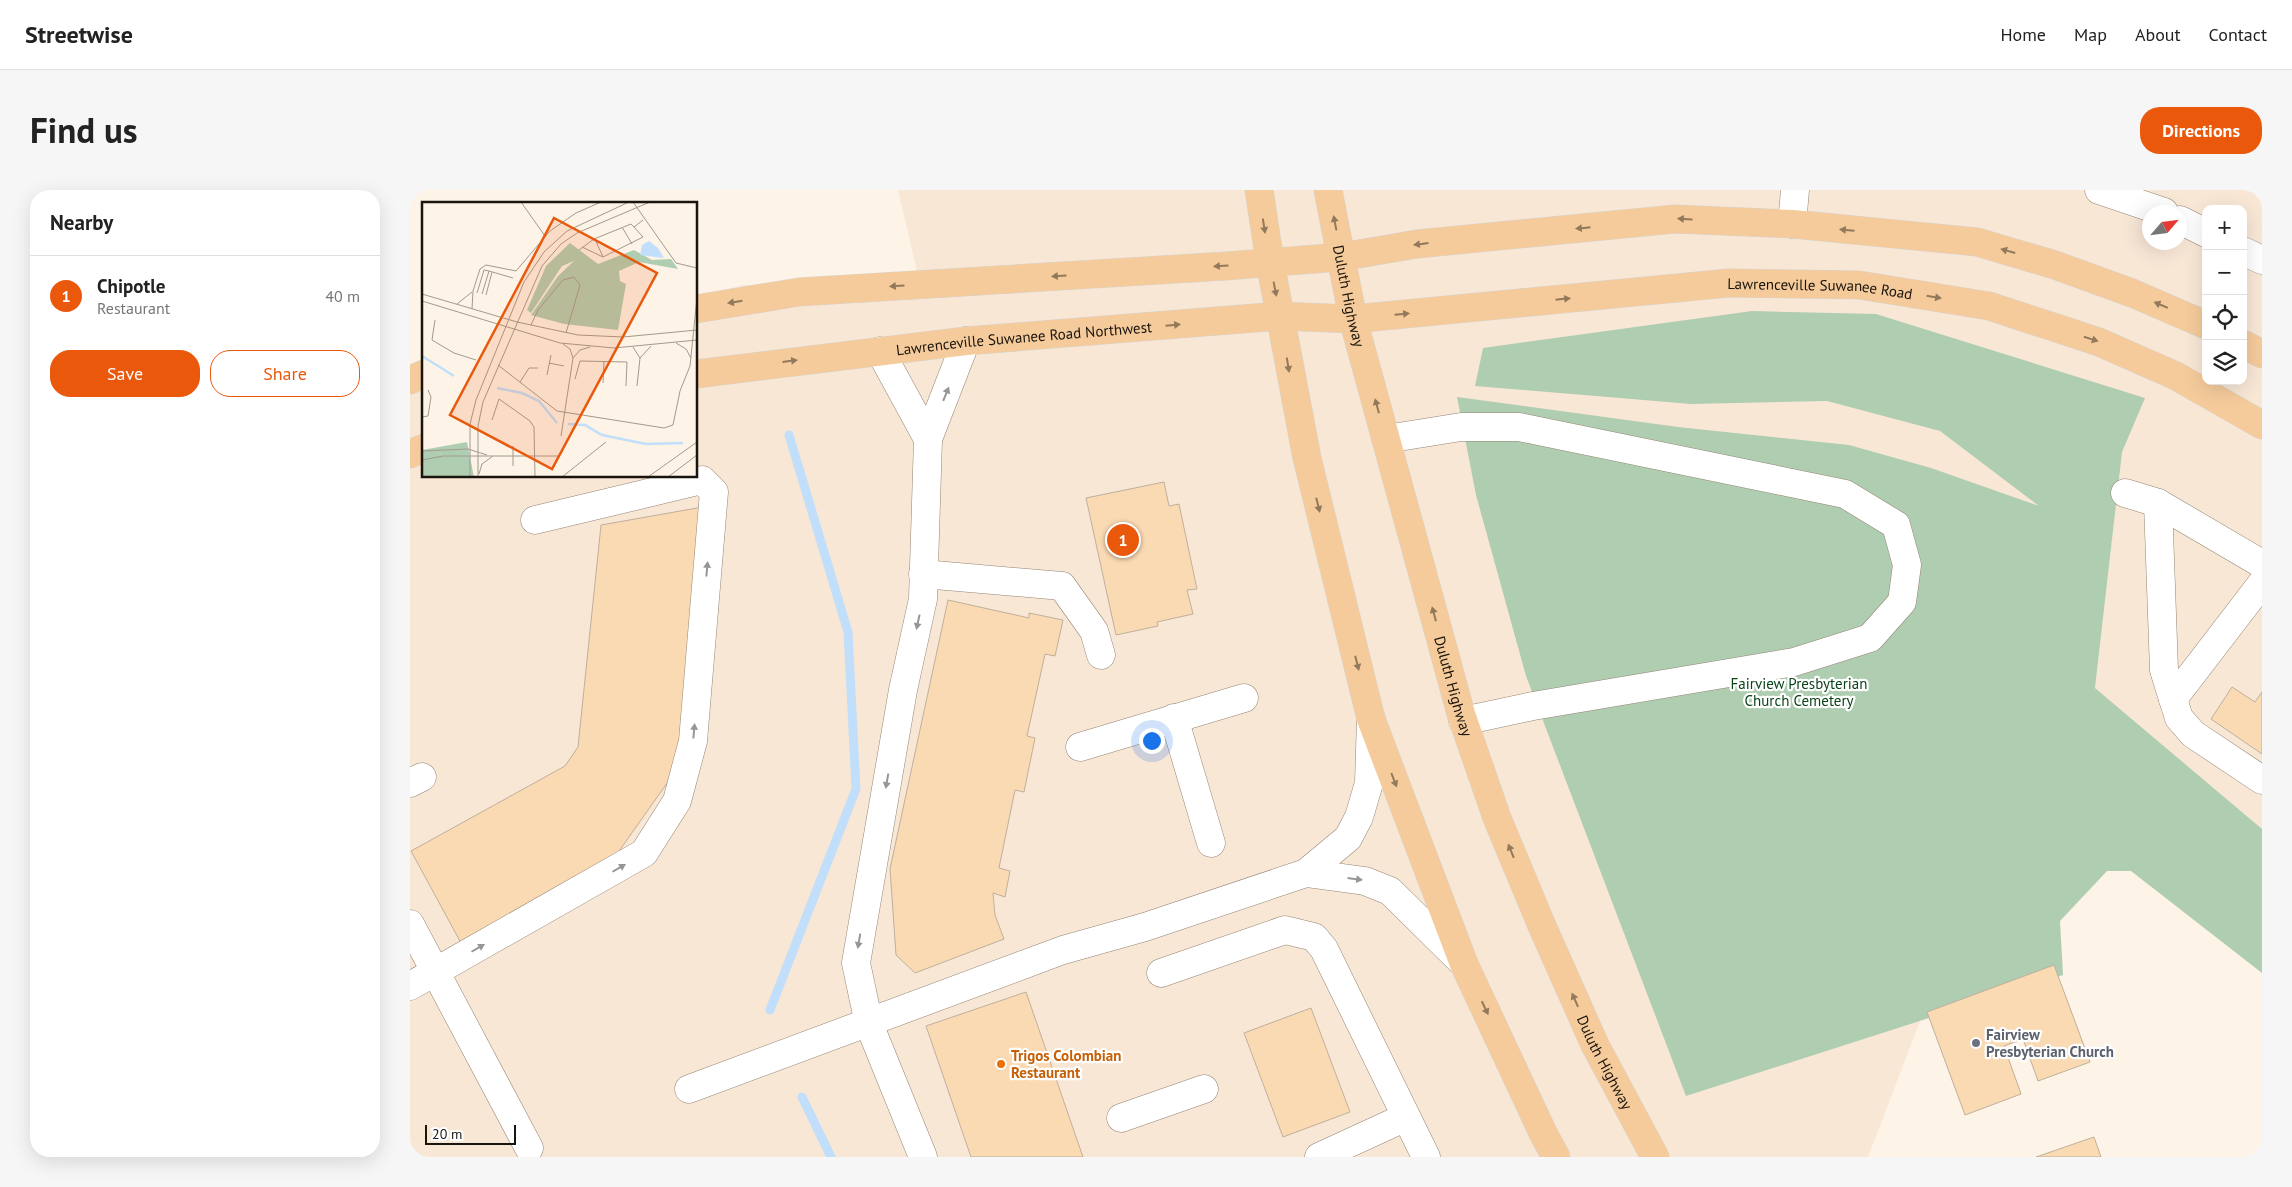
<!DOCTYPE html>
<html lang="en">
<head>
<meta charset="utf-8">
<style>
  body { margin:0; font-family:"PT Sans",sans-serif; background:#f6f6f6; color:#222 }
  .controls { position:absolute; right:15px; top:15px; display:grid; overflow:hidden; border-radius:10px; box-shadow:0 5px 20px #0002 }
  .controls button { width:45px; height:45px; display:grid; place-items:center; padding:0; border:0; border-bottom:1px solid #e0e0e0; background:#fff; color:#222; font:25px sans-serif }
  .compass { position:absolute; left:1732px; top:15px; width:45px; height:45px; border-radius:50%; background:#fff; box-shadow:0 5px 20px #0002; rotate:62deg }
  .scale { position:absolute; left:15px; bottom:12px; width:91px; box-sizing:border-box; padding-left:5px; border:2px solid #19140d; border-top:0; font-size:14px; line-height:18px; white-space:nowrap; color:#19140d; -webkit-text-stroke:4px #fff; paint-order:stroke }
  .you { position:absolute; left:741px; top:550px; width:18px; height:18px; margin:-12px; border:4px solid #fff; border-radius:50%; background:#1a73e8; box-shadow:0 0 0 8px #1a73e833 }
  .badge { display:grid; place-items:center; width:32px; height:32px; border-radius:50%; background:#ea580c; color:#fff; font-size:16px; font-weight:700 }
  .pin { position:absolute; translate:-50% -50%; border:2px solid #fff; box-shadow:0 1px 5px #0006 }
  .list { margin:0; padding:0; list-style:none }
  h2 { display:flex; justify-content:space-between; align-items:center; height:65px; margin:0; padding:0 20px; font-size:21px }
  h2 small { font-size:16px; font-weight:400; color:#767676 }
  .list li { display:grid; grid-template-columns:32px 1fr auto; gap:15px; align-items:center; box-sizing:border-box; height:80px; padding:0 20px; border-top:1px solid #e0e0e0 }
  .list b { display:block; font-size:19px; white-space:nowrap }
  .list p { margin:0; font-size:16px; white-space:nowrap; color:#767676 }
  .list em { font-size:16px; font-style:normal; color:#767676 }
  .actions { display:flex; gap:10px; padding:15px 20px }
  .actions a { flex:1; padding:11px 0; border:1px solid #ea580c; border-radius:20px; text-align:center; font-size:18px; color:#ea580c }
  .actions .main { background:#ea580c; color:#fff }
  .icon { flex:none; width:28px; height:28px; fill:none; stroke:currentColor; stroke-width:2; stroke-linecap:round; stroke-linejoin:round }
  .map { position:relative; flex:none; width:1852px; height:967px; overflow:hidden; border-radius:20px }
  header { display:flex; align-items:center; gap:30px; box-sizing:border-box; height:70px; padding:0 25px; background:#fff; border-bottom:1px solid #e0e0e0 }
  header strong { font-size:24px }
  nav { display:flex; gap:28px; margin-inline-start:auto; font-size:18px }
  .intro { display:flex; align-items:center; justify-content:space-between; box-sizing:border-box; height:120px; padding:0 30px }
  h1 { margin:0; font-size:35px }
  .button { padding:12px 22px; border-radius:20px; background:#ea580c; color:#fff; font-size:18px; font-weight:700 }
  main { display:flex; gap:30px; padding:0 30px }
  aside { flex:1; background:#fff; border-radius:20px; box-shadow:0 5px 20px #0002 }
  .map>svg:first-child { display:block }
</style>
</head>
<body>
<header>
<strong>Streetwise</strong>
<nav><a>Home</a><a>Map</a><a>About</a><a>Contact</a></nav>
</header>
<div class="intro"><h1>Find us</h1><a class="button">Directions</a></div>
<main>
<aside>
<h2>Nearby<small></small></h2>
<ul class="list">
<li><span class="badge">1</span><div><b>Chipotle</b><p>Restaurant</p></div><em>40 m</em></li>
</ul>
<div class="actions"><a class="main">Save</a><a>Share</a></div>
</aside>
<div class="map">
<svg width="1852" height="967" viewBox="0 0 1852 967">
  <rect width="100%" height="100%" fill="#fdf3e7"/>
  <path fill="#f9e7d6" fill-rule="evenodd" d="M488 0H1852V639L1685 498 1705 323 1458 967H0V190L14 186V286H286V108L333 95 511 98ZM1796 19H1833V191H1796ZM1740 22H1770V52H1740Z"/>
  <path fill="#afcdb1" d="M1342 121 1466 124 1735 208 1712 262 1685 498 1852 639V783L1721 681H1697L1650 731 1653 785 1276 906 1116 486 1066 305 1047 207 1268 237 1439 255 1521 278 1629 316 1530 241 1417 211 1281 214 1065 196 1073 158Z"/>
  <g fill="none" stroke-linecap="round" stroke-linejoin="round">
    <g stroke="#c1dffa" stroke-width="9">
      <path d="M360 820 446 599 438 442 379 245"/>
      <path d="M392 907 421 967"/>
    </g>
  </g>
  <g fill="#fadab3" stroke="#bfaf9c">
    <path d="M754 292 759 316 769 314 787 399 777 400 783 424 747 432 748 436 706 445 676 308Z"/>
    <path d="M293 317 272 572 202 671 51 753 1 661 155 576 168 557 191 335Z"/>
    <path d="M538 410 619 428V423L653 430 645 466 635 464 617 546 625 548 614 602 605 600 589 678 600 681 595 707 583 703 585 725 594 749 505 783 486 765 480 679Z"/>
    <path d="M1822 497 1845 512 1852 502V564L1801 529Z"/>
    <path d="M1644 775 1680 872 1628 891 1613 849 1594 856 1611 904 1555 925 1517 822Z"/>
    <path d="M616 802 673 967H561L516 836Z"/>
    <path d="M901 818 940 922 873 947 834 843Z"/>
    <path d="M1684 947 1691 967H1626Z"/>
  </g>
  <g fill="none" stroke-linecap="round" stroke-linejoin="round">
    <defs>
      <g id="minor">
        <path d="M1689 0 1754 22"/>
        <path d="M1770 30 1796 43"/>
        <path d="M1382 34 1385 0"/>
        <path d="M1833 61 1852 70"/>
        <path d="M470 161 518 249"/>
        <path d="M976 249 1051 237H1109L1435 304 1486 335 1497 375 1492 412 1460 448 1384 472 1123 516 1053 531"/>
        <path d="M1715 303 1748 313 1852 374"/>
        <path d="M1748 313 1754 480 1763 509 1852 393"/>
        <path d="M513 384 652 396 684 441 691 465"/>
        <path d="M1763 509 1769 528 1783 544 1852 590"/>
        <path d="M764 528 801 653"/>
        <path d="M670 557 834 508"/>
        <path d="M0 593 12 587"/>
        <path d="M896 683 955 691 980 701 1054 774"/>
        <path d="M0 734 119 958"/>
        <path d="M751 783 875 740 904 747 914 759 1016 967"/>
        <path d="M0 796 234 663 267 611 283 551 304 302 292 290 125 330"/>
        <path d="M279 899 653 760 735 737 896 683 938 648 949 627 959 593 961 529"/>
        <path d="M711 928 794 899"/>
        <path d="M513 967 459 834 446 773 493 500 513 409 518 249 556 151"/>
        <path d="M909 967 996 927"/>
      </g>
      <g id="major">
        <path d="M849 0 860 72 897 268 961 529 1054 774 1133 943 1146 967"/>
        <path id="s1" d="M918 0 943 129 1051 524 1087 628 1132 736 1185 855 1245 967"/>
        <path d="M286 119 389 102 816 76 931 67 1007 54 1265 29 1382 34 1567 52 1645 75 1722 103 1796 135"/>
        <path d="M1833 154 1852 164"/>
        <path id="s2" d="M286 184 556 151 870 126 943 129 1319 93 1449 95 1579 116 1689 152 1766 186 1852 235"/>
        <path d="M0 190 14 184"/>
        <path d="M0 264 14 258"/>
      </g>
    </defs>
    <use href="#minor" stroke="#948573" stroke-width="29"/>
    <use href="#major" stroke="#d6d5d3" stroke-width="29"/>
    <use href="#minor" stroke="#fff" stroke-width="28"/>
    <use href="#major" stroke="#f5cb9b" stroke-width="28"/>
  </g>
  <defs><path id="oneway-solid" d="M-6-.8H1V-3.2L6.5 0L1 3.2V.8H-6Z" transform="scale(1.25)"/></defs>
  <g fill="#92795b">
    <use href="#oneway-solid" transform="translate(1275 29) rotate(-177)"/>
    <use href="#oneway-solid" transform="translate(925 33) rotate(-101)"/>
    <use href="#oneway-solid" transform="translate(854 36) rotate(81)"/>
    <use href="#oneway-solid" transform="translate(1173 38) rotate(174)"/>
    <use href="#oneway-solid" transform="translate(1437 40) rotate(-175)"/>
    <use href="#oneway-solid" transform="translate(1011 54) rotate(173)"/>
    <use href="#oneway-solid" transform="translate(1598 61) rotate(-164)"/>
    <use href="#oneway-solid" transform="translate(811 76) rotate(177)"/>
    <use href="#oneway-solid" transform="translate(649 86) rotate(176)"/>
    <use href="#oneway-solid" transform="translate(487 96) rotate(176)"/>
    <use href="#oneway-solid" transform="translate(865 99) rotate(79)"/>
    <use href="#oneway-solid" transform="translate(1524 107) rotate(9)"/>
    <use href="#oneway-solid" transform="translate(1153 109) rotate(-6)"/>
    <use href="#oneway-solid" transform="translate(325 112) rotate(171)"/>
    <use href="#oneway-solid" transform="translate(1751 115) rotate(-157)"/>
    <use href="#oneway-solid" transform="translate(992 124) rotate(-5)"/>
    <use href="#oneway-solid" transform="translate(763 135) rotate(-5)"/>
    <use href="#oneway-solid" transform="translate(1681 149) rotate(18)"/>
    <use href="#oneway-solid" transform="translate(380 171) rotate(-7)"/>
    <use href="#oneway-solid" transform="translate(878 175) rotate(81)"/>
    <use href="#oneway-solid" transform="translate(967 216) rotate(-105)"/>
    <use href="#oneway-solid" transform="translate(908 315) rotate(76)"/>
    <use href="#oneway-solid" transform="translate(1024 424) rotate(-105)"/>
    <use href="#oneway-solid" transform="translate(947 473) rotate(76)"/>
    <use href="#oneway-solid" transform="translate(984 590) rotate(69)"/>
    <use href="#oneway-solid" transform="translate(1101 661) rotate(-112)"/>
    <use href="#oneway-solid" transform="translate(1165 810) rotate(-114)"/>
    <use href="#oneway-solid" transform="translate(1075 818) rotate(65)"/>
  </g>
  <g fill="#989592">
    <use href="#oneway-solid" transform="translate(536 204) rotate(-68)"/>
    <use href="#oneway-solid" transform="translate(297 379) rotate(-85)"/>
    <use href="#oneway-solid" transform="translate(508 432) rotate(102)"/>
    <use href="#oneway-solid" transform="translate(284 541) rotate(-85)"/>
    <use href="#oneway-solid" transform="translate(477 591) rotate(100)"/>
    <use href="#oneway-solid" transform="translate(209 678) rotate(-30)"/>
    <use href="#oneway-solid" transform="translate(945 689) rotate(7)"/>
    <use href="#oneway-solid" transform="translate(449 751) rotate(100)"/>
    <use href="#oneway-solid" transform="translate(68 758) rotate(-30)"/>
  </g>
  <circle fill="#6b7280" stroke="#fff" stroke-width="2" cx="1566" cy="853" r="5"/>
  <circle fill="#e8710a" stroke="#fff" stroke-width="2" cx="591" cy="874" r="5"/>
  <g text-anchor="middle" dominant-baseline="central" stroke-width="4.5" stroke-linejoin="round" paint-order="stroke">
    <g font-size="15" fill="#19140d" stroke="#fff">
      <text stroke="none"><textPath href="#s2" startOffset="1129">Lawrenceville Suwanee Road</textPath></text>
      <text stroke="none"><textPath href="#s1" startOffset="108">Duluth Highway</textPath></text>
      <text stroke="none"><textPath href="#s2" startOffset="330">Lawrenceville Suwanee Road Northwest</textPath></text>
      <text stroke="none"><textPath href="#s1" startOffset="512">Duluth Highway</textPath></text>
      <text stroke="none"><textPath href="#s1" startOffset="918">Duluth Highway</textPath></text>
    </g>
    <g font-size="15" fill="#0a4318" stroke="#fff">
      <text x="1389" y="493">Fairview Presbyterian<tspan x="1389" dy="17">Church Cemetery</tspan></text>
    </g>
    <g font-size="15" font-weight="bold" fill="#5b616d" stroke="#fff" text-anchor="start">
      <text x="1576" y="844">Fairview<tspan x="1576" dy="17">Presbyterian Church</tspan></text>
    </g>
    <g font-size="15" font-weight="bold" fill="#c56008" stroke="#fff" text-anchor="start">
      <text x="601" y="865">Trigos Colombian<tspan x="601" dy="17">Restaurant</tspan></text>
    </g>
  </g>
  <g transform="translate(12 12)">
    <rect width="275" height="275" fill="#fdf3e7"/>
    <path d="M148 41 176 62 212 48 230 58 249 57 256 67 217 60 197 69 198 79 204 82 196 128 142 122 109 113 136 74 152 59 140 64 109 111 105 108 124 64ZM45 240 52 275H0V248Z" fill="#afcdb1"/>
    <path d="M227 39 236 46 242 56 218 53 220 43Z" fill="#c1dffa"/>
    <path fill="none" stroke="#c1dffa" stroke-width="2.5" d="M0 154 32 174M75 186 100 191 117 199 135 221M146 222 163 223 180 233 224 242 261 241"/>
    <path fill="none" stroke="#a29a90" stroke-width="1" d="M99 0 123 34M211 0 254 61 275 66M200 25 210 42M160 45 181 55 173 37M157 48 172 37 209 22 212 25 221 18M181 55 221 35 212 25M55 91 62 68 67 69M0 92 95 120 156 133 201 135 275 128M60 92 67 69 91 76M64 93 70 70M0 99 138 141 192 146 275 138M35 102 50 90M50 107 51 89 58 67 64 63 94 69 128 29 154 11 179 0M13 118 10 138 32 151 54 158M109 123 116 108 141 78 152 75 158 83 144 131M254 141 264 147 269 156M211 145 218 156 215 184M151 156 158 148 168 145M218 156 229 144M127 161 142 164M76 163 135 209 242 226 251 223 258 189 268 164 275 96M125 173 129 153M153 177 158 159 205 160 204 184M98 180 107 166H116M181 181 182 159M0 215 6 214 9 195 6 188M70 218 77 197 108 219 112 225 113 275M139 234 151 156 148 147 141 142M0 249 46 247 65 253M0 258 21 254H136M91 264V244M57 272 60 262 71 254M48 275V222L54 198 102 80 122 50 145 29 207 0M56 275V224L61 200 120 64 139 42 155 31 228 0M140 275 184 240M226 275 275 240M246 275 275 253"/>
    <path fill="#e8590c" fill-opacity="0.15" stroke="#e8590c" stroke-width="2.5" d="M132 16 235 71 130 267 28 213Z"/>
    <rect width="275" height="275" fill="none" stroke="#19140d" stroke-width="2.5"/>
  </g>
</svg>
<div class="controls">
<button>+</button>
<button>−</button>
<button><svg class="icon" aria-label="locate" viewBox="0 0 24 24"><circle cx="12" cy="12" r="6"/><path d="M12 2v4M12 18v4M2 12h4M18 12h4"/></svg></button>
<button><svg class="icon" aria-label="layers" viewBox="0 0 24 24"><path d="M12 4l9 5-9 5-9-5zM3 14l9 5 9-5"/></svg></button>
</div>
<svg class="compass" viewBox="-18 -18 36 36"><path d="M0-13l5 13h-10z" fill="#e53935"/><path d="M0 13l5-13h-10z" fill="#767676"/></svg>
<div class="scale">20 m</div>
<div class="you"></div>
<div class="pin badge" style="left:713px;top:350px">1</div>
</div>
</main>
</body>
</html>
